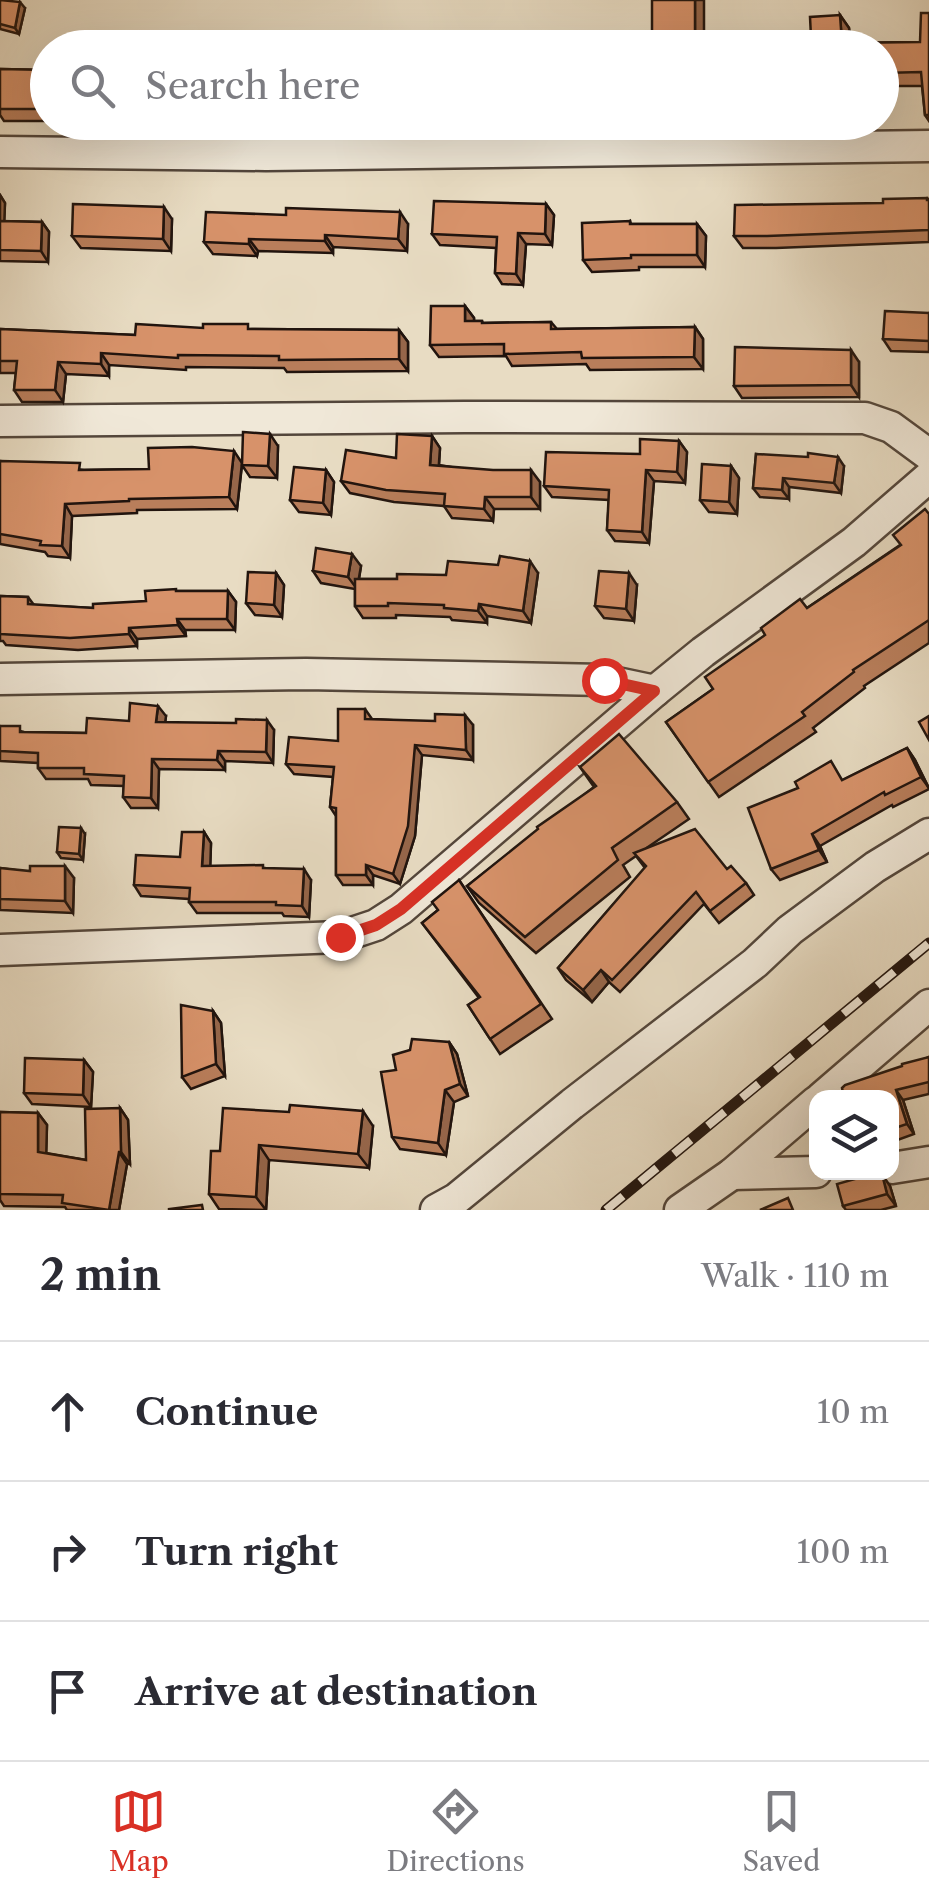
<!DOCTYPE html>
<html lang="en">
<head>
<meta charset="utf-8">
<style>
  body { margin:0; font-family:"Libre Caslon Text",serif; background:#f7f7f7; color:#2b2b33 }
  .controls { position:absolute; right:30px; bottom:30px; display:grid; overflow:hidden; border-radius:20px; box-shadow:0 10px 40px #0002 }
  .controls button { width:90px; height:90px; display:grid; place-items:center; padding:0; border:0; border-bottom:2px solid #e1e1e2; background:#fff; color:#2b2b33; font:50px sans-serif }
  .stop { position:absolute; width:30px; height:30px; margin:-22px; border:8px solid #d93025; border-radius:50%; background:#fff }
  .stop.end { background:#d93025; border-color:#fff; box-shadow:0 2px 10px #0008 }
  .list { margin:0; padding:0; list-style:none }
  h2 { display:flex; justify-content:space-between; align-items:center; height:130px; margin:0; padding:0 40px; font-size:42px }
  h2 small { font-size:32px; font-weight:400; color:#7c7c81 }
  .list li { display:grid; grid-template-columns:65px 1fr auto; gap:30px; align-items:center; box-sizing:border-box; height:140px; padding:0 40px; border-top:2px solid #e1e1e2 }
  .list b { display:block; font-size:38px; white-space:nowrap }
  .list em { font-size:32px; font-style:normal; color:#7c7c81 }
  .icon { flex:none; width:55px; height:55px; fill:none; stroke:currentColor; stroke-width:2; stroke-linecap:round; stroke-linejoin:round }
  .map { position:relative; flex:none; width:929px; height:1210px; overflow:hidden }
  .search { position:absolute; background:#fff; box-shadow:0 10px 40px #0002; left:30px; right:30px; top:30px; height:110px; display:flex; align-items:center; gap:25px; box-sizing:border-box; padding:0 35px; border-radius:55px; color:#7c7c81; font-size:38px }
  .sheet { height:550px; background:#fff }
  nav { display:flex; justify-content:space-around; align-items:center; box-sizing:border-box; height:140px; border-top:2px solid #e1e1e2; background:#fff; font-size:28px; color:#7c7c81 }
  nav a { display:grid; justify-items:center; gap:5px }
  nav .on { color:#d93025 }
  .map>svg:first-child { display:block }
</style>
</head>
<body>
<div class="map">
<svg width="929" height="1210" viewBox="0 0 929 1210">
  <rect width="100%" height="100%" fill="#e8dcc3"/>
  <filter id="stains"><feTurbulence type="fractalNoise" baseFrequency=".002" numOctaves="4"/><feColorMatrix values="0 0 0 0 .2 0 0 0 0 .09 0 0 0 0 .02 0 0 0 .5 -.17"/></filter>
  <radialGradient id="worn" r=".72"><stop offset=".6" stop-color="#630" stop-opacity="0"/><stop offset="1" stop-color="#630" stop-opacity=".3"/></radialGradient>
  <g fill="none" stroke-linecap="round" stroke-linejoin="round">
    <defs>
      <g id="minor">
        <path d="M0 152 266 155 929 146"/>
        <path d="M0 421 464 417 865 418 891 427 929 455"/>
        <path d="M0 679 306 674 603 680 655 691"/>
        <path d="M0 950 340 937 376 925 401 909 655 691 703 652 854 542 929 477"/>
        <path d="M821 1098 929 1005"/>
        <path d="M892 1168 929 1162"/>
        <path d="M732 1174 816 1172"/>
        <path d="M436 1210 456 1199 572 1104 755 963 790 930 875 867 929 834"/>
        <path d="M680 1210 732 1174 816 1102"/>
      </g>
    </defs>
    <use href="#minor" stroke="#53463b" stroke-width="35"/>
    <use href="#minor" stroke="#f0e8d8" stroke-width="30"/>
    <defs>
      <path id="rail" d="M606 1210 929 943"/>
    </defs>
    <use href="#rail" stroke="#21140e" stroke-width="11"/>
    <use href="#rail" stroke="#f0e8d8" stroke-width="8" stroke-dasharray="22" stroke-linecap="butt"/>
  </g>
  <g fill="#b97e5b" stroke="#21140e" stroke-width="2.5">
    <path d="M0 0 25 8 19 34 0 29Z"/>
    <path d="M929 13V121L925 115 922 86H882V48H652L704 38 793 39 811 37 840 15 849 28 850 43 920 42Z"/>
    <path d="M0 69 48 70 47 121H4L0 115Z"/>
    <path d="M724 122H770V125H726Z"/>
    <path d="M0 195 5 203 4 221 42 222 49 232 48 262 0 261Z"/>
    <path d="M927 198 929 200V242L776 248H743L734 236 883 203Z"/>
    <path d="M546 204 554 215 552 245 526 244 523 285 502 284 495 273 496 248 440 245 432 234Z"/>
    <path d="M172 219 171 251 81 248 72 236Z"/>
    <path d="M630 221 631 224H697L706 236 705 267H639V270L592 272 583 260Z"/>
    <path d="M408 224 407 251 333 247V253L258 251 257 256 213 254 204 242Z"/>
    <path d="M465 306 474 318V321H482L483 323 551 322 557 329 695 327 703 339V369L590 370 586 364 512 366 506 356 439 357 430 345Z"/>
    <path d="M929 313V352L891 351 883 339Z"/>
    <path d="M0 329 135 335 252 329 399 330 408 342V371L287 372 284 368 186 367V370L109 365V376L66 374 63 402H22L14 390 16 373H0Z"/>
    <path d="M859 362V397L742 398 734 386Z"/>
    <path d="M432 436 440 448 439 465 540 482V509H494L493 521 452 518 444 506 394 502 350 493 341 481 396 458Z"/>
    <path d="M679 441 687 452 685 483 654 481 649 543 615 541 607 530 609 500 552 497 544 486Z"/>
    <path d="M278 446 277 478 250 477 242 465 237 509 137 510V513L72 516 70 558 48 556 45 552 0 544V461L84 470 149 469 242 462Z"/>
    <path d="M756 454 844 466 841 493 789 487V499L760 497 753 488Z"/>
    <path d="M731 466 739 478 737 514 709 512 700 500Z"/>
    <path d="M326 470 334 482 331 515 299 512 290 500Z"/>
    <path d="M929 514V643L864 686 865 688 813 728 816 732 719 797 666 722 713 689 807 608 900 545Z"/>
    <path d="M361 566 359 579H397L446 575 538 573 531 623 487 616V623L452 620 450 617 396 615V618H363L355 606V589L321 583 313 571Z"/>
    <path d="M276 573 284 585 282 617 255 615 246 603Z"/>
    <path d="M637 585 634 621 604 618 595 606Z"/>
    <path d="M177 591H228L236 602 235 630H185L186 636 137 639V646L78 650 6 645 3 641H0V596L28 597 34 605 93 608 146 601Z"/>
    <path d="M365 709 372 719 473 725V760L422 755 415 836 400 884 373 875V885H343L336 875V816L330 807 333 777 294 774 286 764 338 741Z"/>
    <path d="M166 716 165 722 274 730 273 763 225 761V770L159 769 158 808H131L123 797 124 786 91 785 88 779H46L38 768V763L0 761V726L24 732 86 733 129 721Z"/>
    <path d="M907 748 915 760 929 789 893 807 892 805 820 846 827 862 780 880 771 869 843 780Z"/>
    <path d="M580 767 677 802 689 819 648 847 727 869 746 883 754 895 719 923 704 904 620 992 609 982 592 1002 566 980 558 968 645 868 636 856 623 865 630 877 536 953 479 903 467 886 594 787Z"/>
    <path d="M204 832 211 843 210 866 265 868 311 880 309 917 284 916 282 913H197L189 902V899L141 896 134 885 180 857Z"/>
    <path d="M85 834 83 860 61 858 57 852Z"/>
    <path d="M0 868 74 878 73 913 0 910Z"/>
    <path d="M459 880 552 1019 500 1054 468 1005 479 998 422 923 438 910Z"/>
    <path d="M213 1011 221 1023 225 1076 191 1089 182 1077Z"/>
    <path d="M449 1042 457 1054 468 1096 454 1102 446 1155 400 1149 392 1137 396 1070Z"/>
    <path d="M929 1057V1094L903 1100 914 1134 892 1142V1098H844Z"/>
    <path d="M84 1060 93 1072 91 1107 32 1104 24 1093Z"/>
    <path d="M120 1108 128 1120 130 1164H127L119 1210H67L65 1207 4 1206 0 1200V1112L38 1113 47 1125 46 1153 86 1160Z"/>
    <path d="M373 1126 369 1168 269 1160 266 1210 219 1209 209 1194 220 1151Z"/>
    <path d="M890 1186 896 1206 881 1210H846L843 1206Z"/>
  </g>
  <g fill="#96664a" stroke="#21140e" stroke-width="2.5">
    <path d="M695 0H704V48L695 38Z"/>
    <path d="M20 2 25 8 19 34 15 28Z"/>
    <path d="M840 15 849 28 851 48 842 43Z"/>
    <path d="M38 101 47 113V121L38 109Z"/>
    <path d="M0 195 5 203 4 231 0 226Z"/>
    <path d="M546 204 554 215 552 245 545 234Z"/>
    <path d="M164 207 172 219 171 251 163 239Z"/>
    <path d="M400 212 408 224 407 251 398 239Z"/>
    <path d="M42 222 49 232 48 262 41 251Z"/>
    <path d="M697 224 706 236 705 267 697 255Z"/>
    <path d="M518 233 526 244 523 285 516 274Z"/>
    <path d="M325 235 333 247V253L325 241Z"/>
    <path d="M249 239 258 251 257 256 249 244Z"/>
    <path d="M465 306 474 318V333L465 321Z"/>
    <path d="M695 327 703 339V369L694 357Z"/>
    <path d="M399 330 408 342V371L399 359Z"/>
    <path d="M851 350 859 362V397L851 385Z"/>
    <path d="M101 353 109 365V376L101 364Z"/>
    <path d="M58 362 66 374 63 402 55 390Z"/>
    <path d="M270 434 278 446 277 478 268 466Z"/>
    <path d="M432 436 440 448 438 477 430 465Z"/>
    <path d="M679 441 687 452 685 483 677 472Z"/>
    <path d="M234 451 242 463 237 509 229 497Z"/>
    <path d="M838 457 844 466 841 493 834 483Z"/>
    <path d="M731 466 739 478 737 514 729 502Z"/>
    <path d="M326 470 334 482 331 515 323 503Z"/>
    <path d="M531 470 540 482V509L531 497Z"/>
    <path d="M646 470 654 481 649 543 642 532Z"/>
    <path d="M783 478 789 487V499L782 490Z"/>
    <path d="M485 497 494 509 493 521 484 509Z"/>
    <path d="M65 504 72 516 70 558 62 546Z"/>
    <path d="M352 554 361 566 357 589 348 577Z"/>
    <path d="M530 561 538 573 531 623 523 611Z"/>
    <path d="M276 573 284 585 282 617 274 605Z"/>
    <path d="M629 573 637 585 634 621 626 609Z"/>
    <path d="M228 591 236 602 235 630 227 619Z"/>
    <path d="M479 604 487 616V623L478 611Z"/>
    <path d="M177 619 185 630 186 636 178 625Z"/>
    <path d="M129 628 137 639V646L129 634Z"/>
    <path d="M158 706 166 716 164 732 156 722Z"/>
    <path d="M465 715 473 725V760L466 750Z"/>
    <path d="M267 720 274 730 273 763 266 752Z"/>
    <path d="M415 745 422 755 415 836 400 884 393 874Z"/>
    <path d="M907 748 915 760 929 788 921 777Z"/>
    <path d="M218 751 225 761V770L217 760Z"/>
    <path d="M152 759 159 769 158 808 151 798Z"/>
    <path d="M81 828 85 834 83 860 79 854Z"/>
    <path d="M204 832 211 843 210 877 202 866Z"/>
    <path d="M812 834 820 846 827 862 819 850Z"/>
    <path d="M366 865 373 875V885L366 875Z"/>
    <path d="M65 866 74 878 73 913 65 901Z"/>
    <path d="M304 869 311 880 309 917 302 906Z"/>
    <path d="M601 970 609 982 592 1002 583 990Z"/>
    <path d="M213 1011 221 1023 225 1076 216 1064Z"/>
    <path d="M449 1042 457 1054 468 1096 460 1084Z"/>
    <path d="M84 1060 93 1072 91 1107 83 1095Z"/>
    <path d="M445 1090 454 1102 446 1155 438 1143Z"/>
    <path d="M896 1090 903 1100 914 1134 907 1124Z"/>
    <path d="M120 1108 128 1120 130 1164 121 1152Z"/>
    <path d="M363 1111 373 1126 369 1168 358 1154Z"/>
    <path d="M38 1113 47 1125 46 1164 38 1152Z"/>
    <path d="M259 1145 269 1160 266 1210 256 1197Z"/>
    <path d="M119 1152 127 1164 119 1210H109Z"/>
    <path d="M882 1174 890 1186 896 1206 887 1194Z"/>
  </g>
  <g fill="#d7926a" stroke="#21140e" stroke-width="2.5">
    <path d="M0 0 20 2 15 28 0 24Z"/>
    <path d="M652 0H695V38L793 39V36L811 37 810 17 840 15 842 43 920 42 921 13H929V115H925L921 72 882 73V48H652Z"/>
    <path d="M497 38 529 39V48H497Z"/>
    <path d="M0 69 48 70V101H38V109H0Z"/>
    <path d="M927 198V200H929V230L767 236H734L735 205 883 203V199Z"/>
    <path d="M434 201 546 204 545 234 518 233 516 274 495 273 497 237 432 234Z"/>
    <path d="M73 204 164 207 163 239 72 236Z"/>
    <path d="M286 208 400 212 398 239 325 235V241L249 239V244L204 242 206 212 286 215Z"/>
    <path d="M0 221 42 222 41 251 0 250Z"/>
    <path d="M630 221V224H697V255H631V258L583 260 582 223Z"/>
    <path d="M431 306H465V321H482V323L551 322V329L695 327 694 357 582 358 581 352 504 354V344L430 345Z"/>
    <path d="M885 311 929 313V341L883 339Z"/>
    <path d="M136 324 203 328V324H248V329L399 330V359L279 360V356L178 355V358L101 353V364L58 362 55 390H14L17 361H0V329L135 335Z"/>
    <path d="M735 347 851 350V385L734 386Z"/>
    <path d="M243 432 270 434 268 466 242 465Z"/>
    <path d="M397 434 432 436 430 465 493 470H531V497H485L484 509 444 506 445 494 386 490 341 481 346 450 396 458Z"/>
    <path d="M640 439 679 441 677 472 646 470 642 532 607 530 609 490 544 486 546 452 640 454Z"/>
    <path d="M192 447 234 451 229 497 129 499V501L65 504 62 546 40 545 41 541 0 534V461L80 463 79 470 149 469 148 448Z"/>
    <path d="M808 453 838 457 834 483 783 478 782 490 753 488 756 454 808 457Z"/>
    <path d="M702 464 731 466 729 502 700 500Z"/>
    <path d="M294 467 326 470 323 503 290 500Z"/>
    <path d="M925 509 929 514V620L853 670 854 672 802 712 805 716 708 782 666 722 713 689 705 677 765 635 761 628 800 599 807 608 901 545 893 535Z"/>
    <path d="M316 548 352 554 348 577 313 571Z"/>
    <path d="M500 556 530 561 523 611 479 604 478 611 444 608V605L388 603V606H355V579H397V574L446 575 448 561 498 565Z"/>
    <path d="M599 571 629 573 626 609 595 606Z"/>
    <path d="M248 572 276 573 274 605 246 603Z"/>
    <path d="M176 589V591H228L227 619H177L178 625 129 628V634L70 638 0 634V596L28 597V604L93 608V604L146 601 145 591Z"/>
    <path d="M130 703 158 706 156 722 236 723V719L267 720 266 752 218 751 217 760 152 759 151 798 123 797 124 776 84 774V768H38V753L0 751V726H20V732L86 733 87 718 129 721Z"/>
    <path d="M338 709H365V719L435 721V714L465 715 466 750 415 745 408 826 393 874 366 865V875H336V808L330 807 334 767 286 764 289 737 338 741Z"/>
    <path d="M929 716V740L919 722Z"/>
    <path d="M619 734 677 802 612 848 618 860 525 937 467 886 538 829 537 827 596 786 580 767Z"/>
    <path d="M907 748 921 777 885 795 884 792 812 834 819 850 771 869 748 808 798 788 795 782 831 761 842 780Z"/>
    <path d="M59 827 81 828 79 854 57 852Z"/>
    <path d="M695 829 727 869 731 866 746 883 710 911 696 892 612 980 601 970 583 990 558 968 646 866 634 853Z"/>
    <path d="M182 832H204L202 866 263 865V868L304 869 302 906 276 905V902H189L190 888 134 885 136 855 180 857Z"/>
    <path d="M30 866H65V901L0 899V868L30 871Z"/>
    <path d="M459 880 541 1004 490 1039 468 1005 480 997 422 923 438 910 432 902Z"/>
    <path d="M181 1005 213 1011 216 1064 182 1077Z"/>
    <path d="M412 1039 449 1042 460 1084 445 1090 438 1143 392 1137 381 1072 396 1070 393 1055 410 1050Z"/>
    <path d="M929 1057V1082L896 1090 907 1124 892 1129V1098H844L842 1088 845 1085 902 1066V1064Z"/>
    <path d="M25 1058 84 1060 83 1095 24 1093Z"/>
    <path d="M290 1105 363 1111 358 1154 259 1145 256 1197 209 1194 211 1151H220L223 1108 289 1112Z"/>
    <path d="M120 1108 121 1152H119L109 1210 62 1203 63 1195 0 1194V1112L38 1113V1152L86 1160 85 1109Z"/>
    <path d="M876 1173 882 1174 887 1194 843 1206 837 1184Z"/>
    <path d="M788 1198 793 1210H760Z"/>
    <path d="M202 1205 203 1210H169V1209Z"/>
  </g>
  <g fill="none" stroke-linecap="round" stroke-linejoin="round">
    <path stroke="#d93025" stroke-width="12" d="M340 937 376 925 401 909 654 691 604 680"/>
  </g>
  <rect width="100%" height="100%" filter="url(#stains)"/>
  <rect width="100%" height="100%" fill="url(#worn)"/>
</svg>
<div class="controls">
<button><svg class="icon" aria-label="layers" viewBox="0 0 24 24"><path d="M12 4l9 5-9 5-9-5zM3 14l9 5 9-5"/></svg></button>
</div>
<div class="stop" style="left:604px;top:680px"></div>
<div class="stop end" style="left:340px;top:937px"></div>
<div class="search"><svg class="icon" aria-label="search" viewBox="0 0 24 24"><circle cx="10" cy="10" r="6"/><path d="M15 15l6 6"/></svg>Search here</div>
</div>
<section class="sheet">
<h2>2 min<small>Walk · 110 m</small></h2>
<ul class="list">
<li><svg class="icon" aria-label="ahead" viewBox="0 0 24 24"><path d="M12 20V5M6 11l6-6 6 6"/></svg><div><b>Continue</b></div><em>10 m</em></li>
<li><svg class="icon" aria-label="right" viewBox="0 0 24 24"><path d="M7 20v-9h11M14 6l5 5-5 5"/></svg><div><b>Turn right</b></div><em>100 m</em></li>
<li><svg class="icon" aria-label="arrive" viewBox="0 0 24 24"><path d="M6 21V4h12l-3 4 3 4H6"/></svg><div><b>Arrive at destination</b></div></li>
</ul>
</section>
<nav>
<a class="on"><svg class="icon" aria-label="map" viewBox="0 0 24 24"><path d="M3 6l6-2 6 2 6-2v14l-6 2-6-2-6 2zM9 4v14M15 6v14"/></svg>Map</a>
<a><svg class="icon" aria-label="directions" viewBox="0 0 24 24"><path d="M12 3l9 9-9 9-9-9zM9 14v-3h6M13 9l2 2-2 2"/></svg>Directions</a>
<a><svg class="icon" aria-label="saved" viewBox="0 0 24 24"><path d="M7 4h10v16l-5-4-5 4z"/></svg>Saved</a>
</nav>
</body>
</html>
